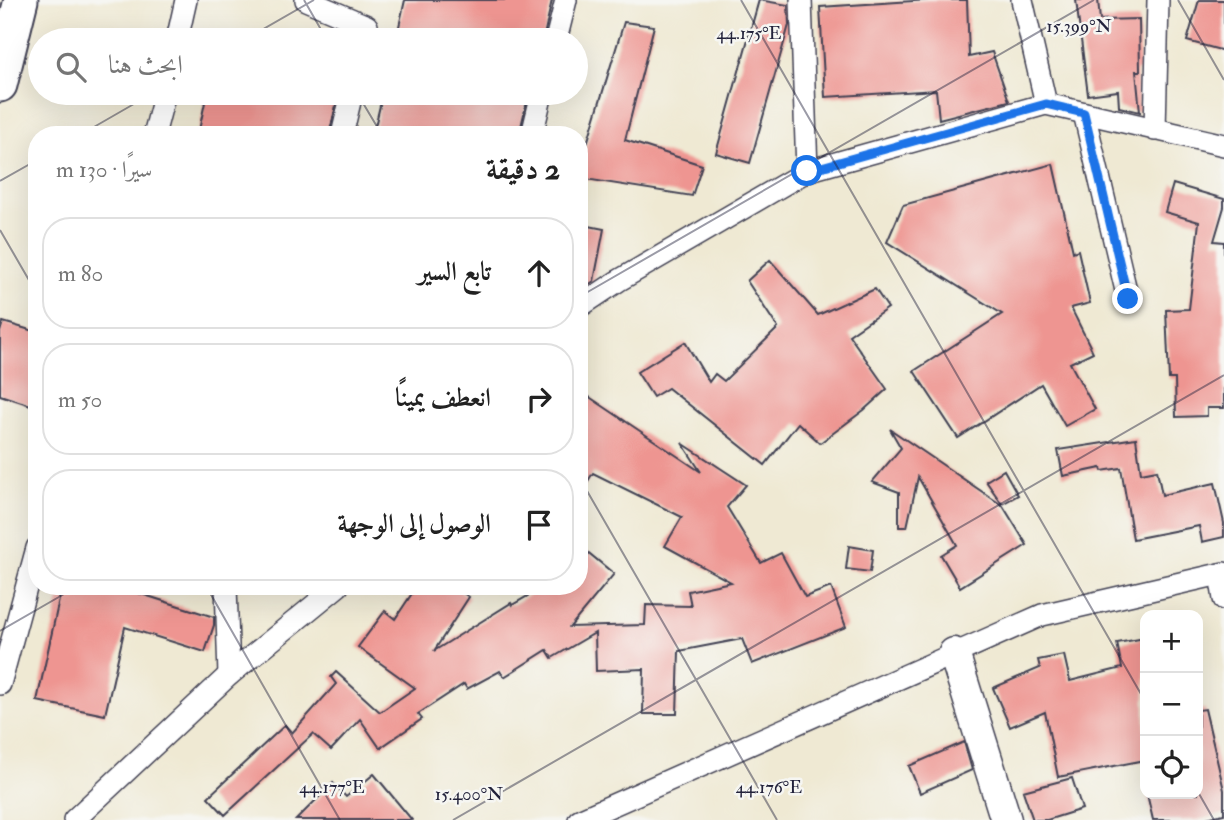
<!DOCTYPE html>
<html lang="ar">
<head>
<meta charset="utf-8">
<style>
  body { margin:0; font-family:"IM FELL Double Pica",Amiri,serif; background:#f6f6f6; color:#222; direction:rtl }
  .controls { position:absolute; right:21px; bottom:21px; display:grid; overflow:hidden; border-radius:14px; box-shadow:0 7px 28px #0002 }
  .controls button { width:63px; height:63px; display:grid; place-items:center; padding:0; border:0; border-bottom:2px solid #e0e0e0; background:#fff; color:#222; font:35px sans-serif }
  .stop { position:absolute; width:21px; height:21px; margin:-16px; border:5px solid #1a73e8; border-radius:50%; background:#fff }
  .stop.end { background:#1a73e8; border-color:#fff; box-shadow:0 2px 7px #0008 }
  .list { margin:0; padding:0; list-style:none }
  h2 { display:flex; justify-content:space-between; align-items:center; height:91px; margin:0; padding:0 28px; font-size:30px }
  h2 small { font-size:23px; font-weight:400; color:#767676 }
  .list li { display:grid; grid-template-columns:46px 1fr auto; gap:21px; align-items:center; box-sizing:border-box; height:112px; margin:0 14px 14px; padding:0 14px; border:2px solid #e0e0e0; border-radius:28px }
  .list b { display:block; font-size:26px; white-space:nowrap }
  .list em { font-size:23px; font-style:normal; color:#767676 }
  .icon { flex:none; width:38px; height:38px; fill:none; stroke:currentColor; stroke-width:2; stroke-linecap:round; stroke-linejoin:round }
  .map { position:relative; flex:none; width:1224px; height:820px; overflow:hidden; direction:ltr }
  .search { position:absolute; background:#fff; box-shadow:0 7px 28px #0002; left:28px; top:28px; width:560px; height:77px; display:flex; align-items:center; gap:18px; box-sizing:border-box; padding:0 24px; border-radius:38px; color:#767676; font-size:26px }
  .panel { position:absolute; background:#fff; box-shadow:0 7px 28px #0002; left:28px; top:126px; width:560px; height:469px; border-radius:28px; direction:rtl }
  .map>svg:first-child { display:block }
</style>
</head>
<body>
<div class="map">
<svg width="1224" height="820" viewBox="0 0 1224 820">
  <rect width="100%" height="100%" fill="#f6f6f2"/>
  <filter id="ink" filterUnits="userSpaceOnUse"><feTurbulence type="fractalNoise" baseFrequency=".0143" numOctaves="2"/><feDisplacementMap in="SourceGraphic" scale="14" xChannelSelector="R" yChannelSelector="G"/><feConvolveMatrix kernelMatrix="1 2 1 2 8 2 1 2 1" color-interpolation-filters="sRGB"/></filter>
  <filter id="wash" filterUnits="userSpaceOnUse"><feTurbulence type="fractalNoise" baseFrequency=".00686" numOctaves="4" result="noise"/><feDisplacementMap in="SourceGraphic" scale="28" xChannelSelector="R" yChannelSelector="G"/><feGaussianBlur stdDeviation="1.57" result="paint"/><feColorMatrix in="noise" values="0 0 0 0 0 0 0 0 0 0 0 0 0 0 0 0 0 1.4 0 .05"/><feComposite in="paint" operator="in"/></filter>
  <g filter="url(#wash)">
    <rect width="100%" height="100%" fill="#efe9d3"/>
    <g id="blocks">
      <g fill="#ee9591">
        <path d="M405 0H552L543 40H396Z"/>
        <path d="M759 0 788 5 789 25 750 163 716 153Z"/>
        <path d="M929 0H967L969 57 992 52 1009 101 939 119 936 90 825 97 820 7Z"/>
        <path d="M1076 0H1098L1100 20 1139 19 1140 71H1136L1140 112 1119 107 1118 91 1088 95Z"/>
        <path d="M1199 0H1224V51L1187 41Z"/>
        <path d="M624 22 654 26 625 140 702 165 692 196 579 178V170Z"/>
        <path d="M207 93H339L329 135H198Z"/>
        <path d="M383 93H529L519 135H373Z"/>
        <path d="M1053 164 1073 252 1078 250 1090 303 1071 308 1093 352 1070 363 1095 409 1065 426 1041 384 958 438 914 371 1002 314 887 242 903 205Z"/>
        <path d="M1173 184 1224 199V207L1214 241 1224 242V408H1207V416L1176 417 1175 379H1169L1166 310 1189 309 1199 222 1165 212Z"/>
        <path d="M579 224 604 229 594 281 579 291Z"/>
        <path d="M770 260 818 315 875 289 888 308 849 335 887 389 864 410 820 443 798 423 765 465 668 388 653 397 637 372 685 342 709 382 715 374 724 381 778 328 747 281Z"/>
        <path d="M3 322 37 332V407L0 395V332Z"/>
        <path d="M579 390 701 472 682 443 746 485 727 507 761 563 781 553 805 597 831 587 846 627 752 664 742 639 679 651 677 714H643L644 669 596 671 595 633 552 658 547 650 504 677 500 671 467 689 464 684 418 714 422 719 380 748 360 719 331 750 313 734 225 815 208 797 285 725 292 733 336 684 331 677 336 672 380 712 415 688 358 647 385 611 395 619 417 586H453L469 597 434 651 511 603 512 605 545 586H579V545L614 574 570 627 645 625 646 605 691 606 688 591 731 582 665 546 682 517 593 473 579 495Z"/>
        <path d="M890 429 1003 506 1027 545 960 587 941 555 957 545 918 477 907 527H899V492L872 482 901 448Z"/>
        <path d="M1136 438 1141 473 1157 470 1162 495 1215 483 1224 523V537L1202 542 1199 526 1133 539 1121 468 1102 471 1101 468 1063 476 1058 450Z"/>
        <path d="M1004 470 1018 495 1002 504 986 481Z"/>
        <path d="M849 546 873 550 870 572 846 569Z"/>
        <path d="M62 586H134L132 591 214 617V625L205 652 125 627 105 715 37 701Z"/>
        <path d="M1145 638V760L1058 777 1045 712 1010 727 993 688 1040 668 1038 660 1064 655 1070 681 1122 668 1117 643Z"/>
        <path d="M1205 709 1224 790V814L1198 820H1153L1147 794H1198V710Z"/>
        <path d="M964 742 972 770 920 793 909 766Z"/>
        <path d="M374 774 412 820H296L333 783 346 797Z"/>
        <path d="M1072 778 1082 809 1047 820H1033L1023 791Z"/>
      </g>
    </g>
  </g>
  <g filter="url(#ink)">
    <use href="#blocks" fill-opacity="0" stroke="#414052" stroke-width="2"/>
    <g fill="none" stroke-linecap="round" stroke-linejoin="round">
      <defs>
        <g id="street">
          <path d="M306 0 367 26 364 40"/>
          <path d="M801 0 807 171"/>
          <path d="M1022 0 1046 104"/>
          <path d="M177 40 186 0"/>
          <path d="M556 40 566 0"/>
          <path d="M1084 113 1128 299"/>
          <path d="M1155 130 1158 0"/>
          <path d="M154 135 165 93"/>
          <path d="M342 135 352 93"/>
          <path d="M532 135 542 93"/>
          <path d="M579 307 618 281 807 171 1046 104 1224 145"/>
          <path d="M1220 574 1224 599"/>
          <path d="M226 586 229 675"/>
          <path d="M0 684 37 548"/>
          <path d="M74 820 229 675 338 586"/>
          <path d="M579 820 1042 615 1224 573"/>
        </g>
        <path id="secondary" d="M954 653 1006 820"/>
        <path id="primary" d="M0 85 21 0"/>
      </defs>
      <use href="#street" stroke="#414052" stroke-width="24"/>
      <use href="#secondary" stroke="#414052" stroke-width="33"/>
      <use href="#primary" stroke="#414052" stroke-width="37"/>
      <use href="#street" stroke="#fff" stroke-width="21"/>
      <use href="#secondary" stroke="#fff" stroke-width="30"/>
      <use href="#primary" stroke="#fff" stroke-width="33"/>
    </g>
  </g>
  <g fill="none" stroke-linecap="round" stroke-linejoin="round" filter="url(#ink)">
    <path stroke="#1a73e8" stroke-width="9" d="M807 171 1046 104 1084 113 1128 299"/>
  </g>
  <path fill="none" stroke="#22223b" stroke-width="2" stroke-opacity="0.45" d="M304 0 327 40M741 0 1145 701M1178 0 1224 80M244 40 314 0M357 93 382 135M80 135 153 93M0 181 37 160M0 230 37 294M579 297 1094 0M579 477 777 820M206 586 340 820M0 631 78 586M1198 792 1214 820M453 820 1224 375"/>
  <g font-size="18" text-anchor="middle" fill="#22223b" stroke="#f6f6f2" stroke-width="5" stroke-linejoin="round" paint-order="stroke">
    <text x="1079" y="32">15.399°N</text>
    <text x="749" y="39">44.175°E</text>
    <text x="332" y="793">44.177°E</text>
    <text x="769" y="793">44.176°E</text>
    <text x="469" y="800">15.400°N</text>
  </g>
</svg>
<div class="controls">
<button>+</button>
<button>−</button>
<button><svg class="icon" aria-label="locate" viewBox="0 0 24 24"><circle cx="12" cy="12" r="6"/><path d="M12 2v4M12 18v4M2 12h4M18 12h4"/></svg></button>
</div>
<div class="stop" style="left:807px;top:171px"></div>
<div class="stop end" style="left:1128px;top:299px"></div>
<div class="search"><svg class="icon" aria-label="search" viewBox="0 0 24 24"><circle cx="10" cy="10" r="6"/><path d="M15 15l6 6"/></svg>ابحث هنا</div>
<section class="panel">
<h2>2 دقيقة<small>سيرًا · 130 m</small></h2>
<ul class="list">
<li><svg class="icon" aria-label="ahead" viewBox="0 0 24 24"><path d="M12 20V5M6 11l6-6 6 6"/></svg><div><b>تابع السير</b></div><em>80 m</em></li>
<li><svg class="icon" aria-label="right" viewBox="0 0 24 24"><path d="M7 20v-9h11M14 6l5 5-5 5"/></svg><div><b>انعطف يمينًا</b></div><em>50 m</em></li>
<li><svg class="icon" aria-label="arrive" viewBox="0 0 24 24"><path d="M6 21V4h12l-3 4 3 4H6"/></svg><div><b>الوصول إلى الوجهة</b></div></li>
</ul>
</section>
</div>
</body>
</html>
